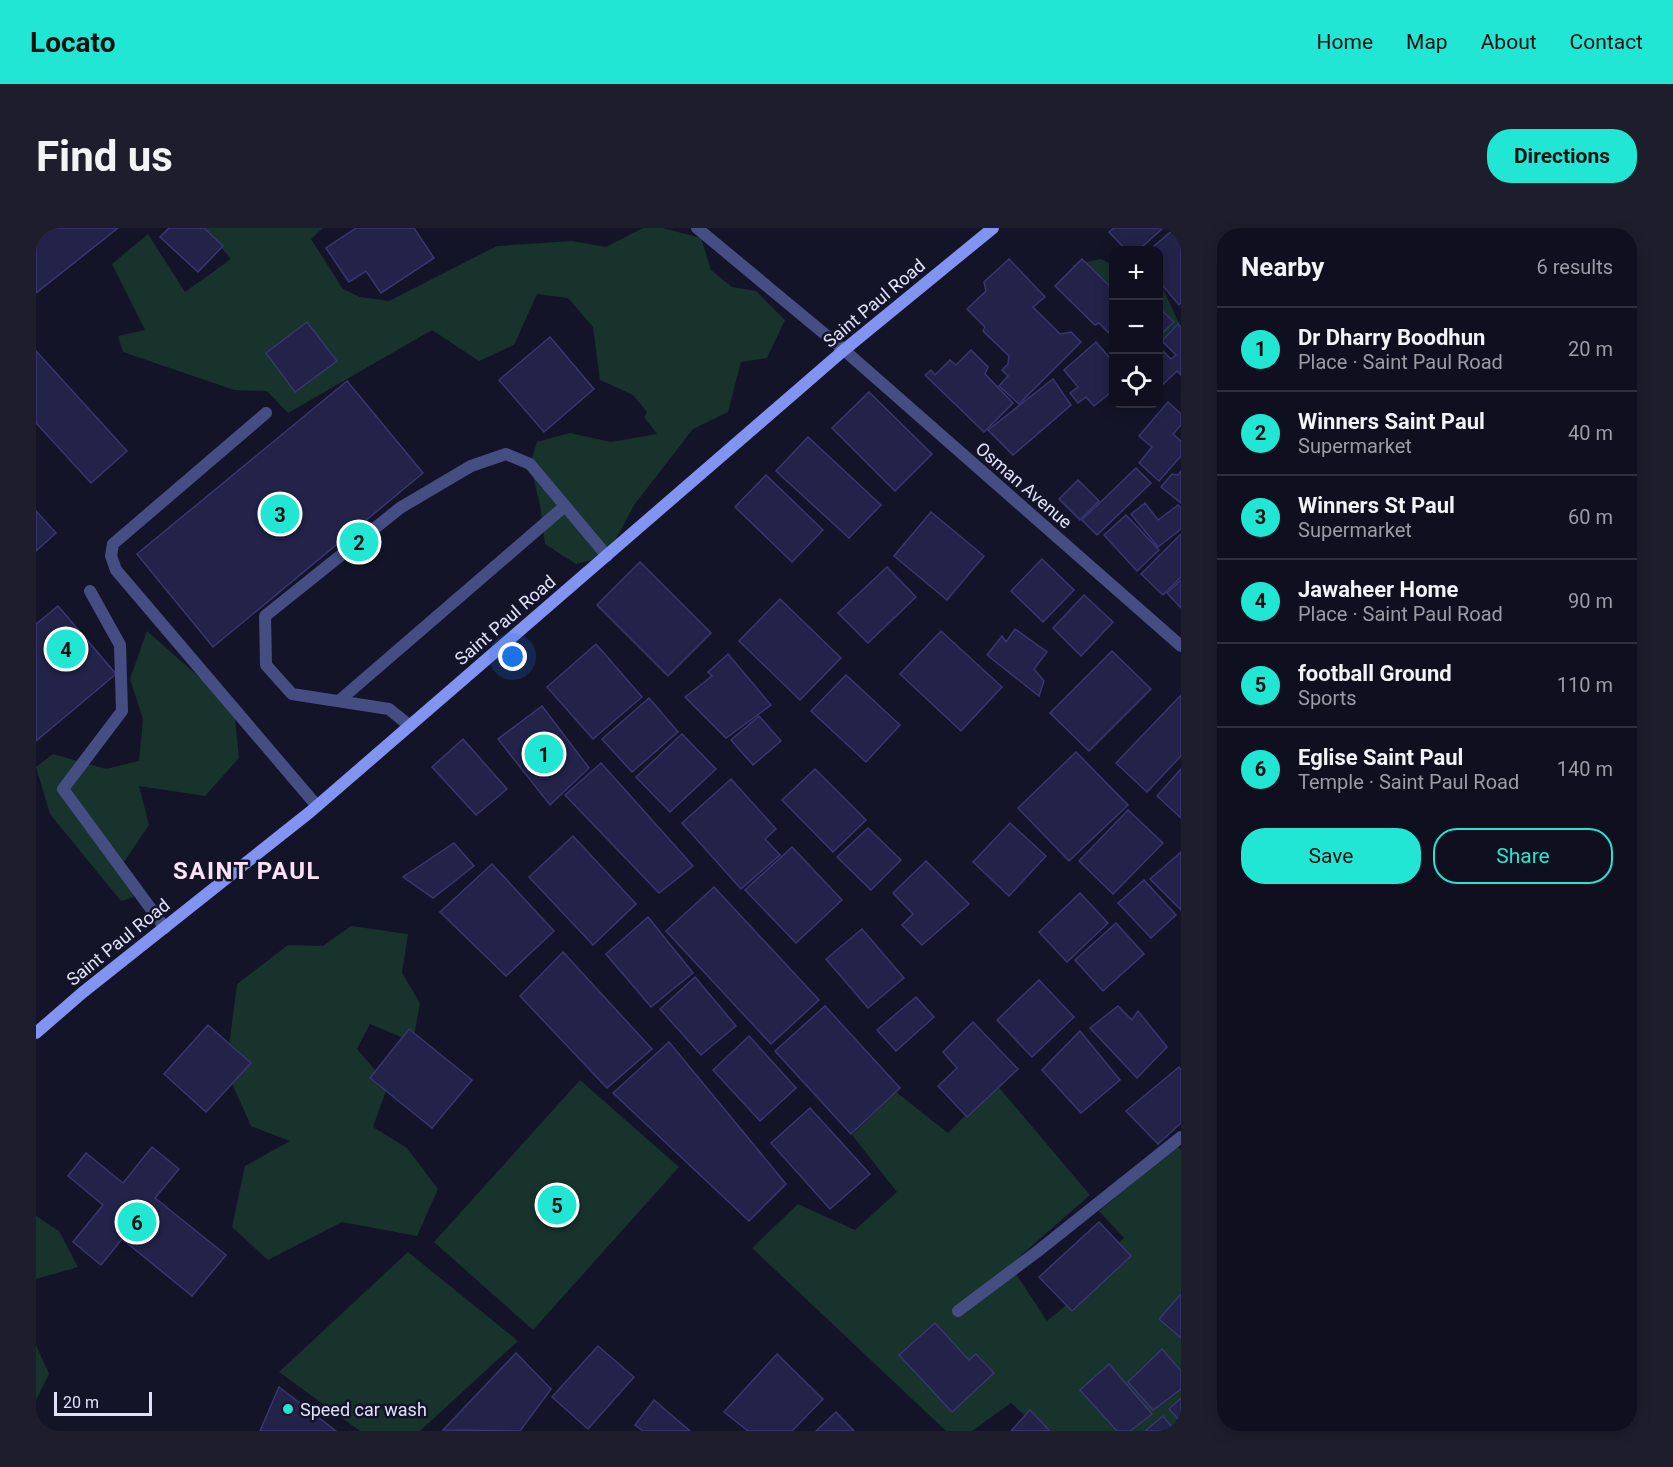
<!DOCTYPE html>
<html lang="en">
<head>
<meta charset="utf-8">
<style>
  body { margin:0; font-family:Roboto,sans-serif; background:#1d1d2c; color:#f1f3f6 }
  .controls { position:absolute; right:18px; top:18px; display:grid; overflow:hidden; border-radius:12px; box-shadow:0 3px 15px #0003 }
  .controls button { width:54px; height:54px; display:grid; place-items:center; padding:0; border:0; border-bottom:2px solid #2f2f3d; background:#0f0f1f; color:#f1f3f6; font:30px sans-serif }
  .scale { position:absolute; left:18px; bottom:15px; width:98px; box-sizing:border-box; padding-left:6px; border:3px solid #e0e2fb; border-top:0; font-size:16px; line-height:21px; white-space:nowrap; color:#e0e2fb; -webkit-text-stroke:4px #141429; paint-order:stroke }
  .you { position:absolute; left:477px; top:429px; width:21px; height:21px; margin:-15px; border:4px solid #fff; border-radius:50%; background:#1a73e8; box-shadow:0 0 0 9px #1a73e833 }
  .badge { display:grid; place-items:center; width:39px; height:39px; border-radius:50%; background:#22e6d4; color:#111; font-size:20px; font-weight:700 }
  .pin { position:absolute; translate:-50% -50%; border:3px solid #fff; box-shadow:0 2px 6px #0006 }
  .list { margin:0; padding:0; list-style:none }
  h2 { display:flex; justify-content:space-between; align-items:center; height:78px; margin:0; padding:0 24px; font-size:26px }
  h2 small { font-size:20px; font-weight:400; color:#9b9ca4 }
  .list li { display:grid; grid-template-columns:39px 1fr auto; gap:18px; align-items:center; box-sizing:border-box; height:84px; padding:0 24px; border-top:2px solid #2f2f3d }
  .list b { display:block; font-size:22px; white-space:nowrap }
  .list p { margin:0; font-size:20px; white-space:nowrap; color:#9b9ca4 }
  .list em { font-size:20px; font-style:normal; color:#9b9ca4 }
  .actions { display:flex; gap:12px; padding:18px 24px }
  .actions a { flex:1; padding:14px 0; border:2px solid #22e6d4; border-radius:24px; text-align:center; font-size:21px; color:#22e6d4 }
  .actions .main { background:#22e6d4; color:#111 }
  .icon { flex:none; width:33px; height:33px; fill:none; stroke:currentColor; stroke-width:2; stroke-linecap:round; stroke-linejoin:round }
  .map { position:relative; flex:none; width:1145px; height:1203px; overflow:hidden; border-radius:24px }
  header { display:flex; align-items:center; gap:36px; box-sizing:border-box; height:84px; padding:0 30px; background:#22e6d4; color:#111 }
  header strong { font-size:28px }
  nav { display:flex; gap:33px; margin-inline-start:auto; font-size:21px }
  .intro { display:flex; align-items:center; justify-content:space-between; box-sizing:border-box; height:144px; padding:0 36px }
  h1 { margin:0; font-size:42px }
  .button { padding:15px 27px; border-radius:24px; background:#22e6d4; color:#111; font-size:21px; font-weight:700 }
  main { display:flex; gap:36px; padding:0 36px }
  aside { flex:1; background:#0f0f1f; border-radius:24px; box-shadow:0 3px 15px #0003 }
  .map>svg:first-child { display:block }
</style>
</head>
<body>
<header>
<strong>Locato</strong>
<nav><a>Home</a><a>Map</a><a>About</a><a>Contact</a></nav>
</header>
<div class="intro"><h1>Find us</h1><a class="button">Directions</a></div>
<main>
<div class="map">
<svg width="1145" height="1203" viewBox="0 0 1145 1203">
  <rect width="100%" height="100%" fill="#141429"/>
  <g fill="#18322c">
    <path d="M169 0H287L275 11 307 61 324 69 353 73 461 18 536 13 570 19 607 0H627L665 10 675 42 696 59 720 63 749 92 731 130 705 134 692 184 657 201 598 277 571 328 540 336 509 316 504 277 494 236 501 214 534 205 575 214 621 206 608 189 611 184 597 167 564 152 557 99 532 70 501 66 478 117 443 133 396 102 252 185 231 163 198 162 87 124 82 108 109 102 76 36 112 6 149 64 195 31Z"/>
    <path d="M1065 31 1077 37V99L1073 84 1036 37Z"/>
    <path d="M1123 59 1127 61 1144 97 1123 118Z"/>
    <path d="M111 403 198 480 203 530 169 568 103 558 113 597 88 634 98 669 85 673 14 586 0 539 17 526 70 541 103 533 107 491 94 451Z"/>
    <path d="M315 698 372 706 366 745 384 775 377 814 334 796 321 821 352 857 337 899 371 920 402 961 381 1008 306 994 232 1032 196 999 209 938 254 913 215 898 190 842 201 756 252 717 287 718Z"/>
    <path d="M544 852 643 939 497 1102 398 1014Z"/>
    <path d="M960 856 1054 967 974 1037 1011 1093 1082 1034 1074 1022 1088 1010 1063 983 1141 918 1145 922V1203H1006L975 1175 936 1203H910L716 1020 762 976 819 1002 861 964 816 907 860 864 912 905Z"/>
    <path d="M0 988 23 1003 42 1039 0 1051Z"/>
    <path d="M372 1024 482 1113 384 1203H324L243 1144Z"/>
    <path d="M0 1117 13 1146 0 1172Z"/>
  </g>
  <g fill="#232248" stroke="#373771" stroke-width="1.5">
    <path d="M0 0H82L0 65Z"/>
    <path d="M133 0H168L187 18 162 44 124 9Z"/>
    <path d="M320 0H378L398 30 345 65 330 43 313 54 290 20Z"/>
    <path d="M1078 0H1127L1107 18 1111 22H1090L1073 4Z"/>
    <path d="M1139 0H1145V75L1143 77 1122 52V30L1124 28 1122 22H1119L1117 19Z"/>
    <path d="M973 31 1009 69 997 79 1024 106 1035 104 1045 114 983 176 963 158 972 148 966 142 972 136 973 128 947 103 949 99 931 81 950 63 948 54Z"/>
    <path d="M1046 31 1078 62V105L1075 107 1063 95 1059 97 1019 58Z"/>
    <path d="M1122 79 1138 94 1122 109Z"/>
    <path d="M271 94 301 133 259 164 230 125Z"/>
    <path d="M1142 96 1145 99V147L1141 143 1122 161V118L1135 131 1140 127 1126 113Z"/>
    <path d="M514 109 558 161 508 204 463 152Z"/>
    <path d="M1060 114 1073 129 1076 127 1078 129V162L1058 178 1050 169 1042 175 1034 165 1042 159 1028 142Z"/>
    <path d="M935 122 952 139 949 146 977 175 948 204 889 147 895 142 899 147 914 132 920 137Z"/>
    <path d="M0 123 91 223 55 255 0 195Z"/>
    <path d="M1017 151 1035 177 977 227 952 202Z"/>
    <path d="M311 153 387 245 177 419 101 326Z"/>
    <path d="M833 164 896 226 859 263 796 200Z"/>
    <path d="M1132 174 1145 186V197L1137 206 1145 213V228L1123 253 1103 235 1116 219 1103 208Z"/>
    <path d="M772 209 845 277 813 310 740 243Z"/>
    <path d="M1100 240 1115 255 1061 307 1046 292Z"/>
    <path d="M1145 243V275L1125 259 1136 246 1142 247Z"/>
    <path d="M730 247 787 302 756 334 699 279Z"/>
    <path d="M1042 252 1063 273 1044 292 1023 271Z"/>
    <path d="M1109 275 1122 292 1142 277 1145 280V301L1122 319 1095 286Z"/>
    <path d="M0 283 20 305 0 323Z"/>
    <path d="M895 284 948 328 911 372 858 328Z"/>
    <path d="M1090 287 1123 322 1101 343 1068 307Z"/>
    <path d="M1145 306V349L1127 367 1105 346Z"/>
    <path d="M1006 331 1038 362 1007 394 975 363Z"/>
    <path d="M604 334 675 405 632 448 561 377Z"/>
    <path d="M851 339 880 369 832 415 802 385Z"/>
    <path d="M1145 352V380L1131 365Z"/>
    <path d="M1048 367 1077 394 1045 428 1017 400Z"/>
    <path d="M744 371 805 430 764 472 703 413Z"/>
    <path d="M22 378 80 446 0 513V396Z"/>
    <path d="M979 401 1011 424 998 441 1008 453 1003 468 951 427 966 408 970 414Z"/>
    <path d="M905 403 966 459 925 503 864 446Z"/>
    <path d="M560 416 606 469 557 511 511 459Z"/>
    <path d="M1076 423 1115 461 1053 523 1014 485Z"/>
    <path d="M692 426 735 477 690 510 649 469 676 448 672 444Z"/>
    <path d="M810 447 864 497 830 534 775 483Z"/>
    <path d="M1145 467V528L1111 564 1080 535Z"/>
    <path d="M613 470 642 504 596 544 566 511Z"/>
    <path d="M506 478 553 540 514 577 462 511Z"/>
    <path d="M723 488 745 513 717 537 695 512Z"/>
    <path d="M646 506 680 541 634 584 600 549Z"/>
    <path d="M427 511 471 561 440 587 396 539Z"/>
    <path d="M1040 524 1092 577 1033 633 982 580Z"/>
    <path d="M565 535 657 638 623 665 529 567Z"/>
    <path d="M779 541 830 592 797 624 746 572Z"/>
    <path d="M1145 541V590L1121 568Z"/>
    <path d="M695 551 740 601 729 611 744 627 705 661 646 595Z"/>
    <path d="M1092 582 1127 615 1077 666 1043 633Z"/>
    <path d="M974 595 1010 628 973 668 937 634Z"/>
    <path d="M832 600 865 632 835 662 801 629Z"/>
    <path d="M537 608 600 676 557 717 493 649Z"/>
    <path d="M418 615 438 638 397 670 367 649Z"/>
    <path d="M756 619 806 672 760 715 709 662Z"/>
    <path d="M1145 624V682L1114 651Z"/>
    <path d="M890 633 933 676 886 717 866 697 877 686 857 665Z"/>
    <path d="M456 636 518 703 470 748 404 684Z"/>
    <path d="M1108 652 1140 687 1115 710 1082 675Z"/>
    <path d="M678 659 783 772 735 816 630 703Z"/>
    <path d="M1044 665 1072 695 1031 734 1003 704Z"/>
    <path d="M612 689 657 745 615 779 570 726Z"/>
    <path d="M1080 695 1108 726 1067 763 1039 732Z"/>
    <path d="M826 701 868 750 832 780 790 731Z"/>
    <path d="M527 724 616 821 571 860 484 768Z"/>
    <path d="M659 749 700 798 665 827 624 781Z"/>
    <path d="M1003 752 1038 789 996 829 961 792Z"/>
    <path d="M880 769 898 789 860 823 841 802Z"/>
    <path d="M789 778 864 860 815 906 739 823Z"/>
    <path d="M1082 778 1096 792 1102 783 1131 819 1101 850 1054 800Z"/>
    <path d="M937 794 982 841 931 889 902 858 921 840 907 824Z"/>
    <path d="M172 797 215 835 170 884 128 846Z"/>
    <path d="M373 801 436 852 396 900 334 850Z"/>
    <path d="M1044 803 1084 852 1045 885 1006 842Z"/>
    <path d="M713 808 760 860 724 893 677 842Z"/>
    <path d="M633 814 750 956 713 993 577 865Z"/>
    <path d="M1143 839 1145 842V895L1122 916 1090 883Z"/>
    <path d="M774 880 834 946 794 981 735 915Z"/>
    <path d="M116 919 143 941 119 970 190 1027 156 1068 86 1011 65 1037 37 1014 67 977 32 948 50 925 87 955Z"/>
    <path d="M1063 994 1095 1028 1036 1083 1003 1049Z"/>
    <path d="M1145 1066V1110L1123 1091Z"/>
    <path d="M899 1095 933 1132 940 1126 958 1145 916 1184 863 1127Z"/>
    <path d="M562 1118 598 1149 552 1201 516 1169Z"/>
    <path d="M1126 1121 1145 1143V1161L1117 1182 1092 1154Z"/>
    <path d="M480 1125 515 1161 484 1203 407 1202Z"/>
    <path d="M741 1126 787 1171 756 1203H712L688 1184Z"/>
    <path d="M1073 1136 1116 1186 1094 1203H1081L1044 1162Z"/>
    <path d="M243 1159 300 1203H224Z"/>
    <path d="M1145 1170V1194L1133 1181Z"/>
    <path d="M618 1172 654 1203H607L599 1197Z"/>
    <path d="M994 1182 1014 1203H975Z"/>
    <path d="M800 1184 818 1203H780Z"/>
    <path d="M1127 1188 1139 1203H1109Z"/>
  </g>
  <g fill="none" stroke-linecap="round" stroke-linejoin="round">
    <g stroke="#454e83" stroke-width="12">
      <path d="M230 185 77 316 75 328 80 342 281 578"/>
      <path d="M304 472 529 278"/>
      <path d="M374 498 353 481 256 466 230 437 229 388 364 280 435 238 470 226 494 236 571 328"/>
      <path d="M922 1083 1002 1023 1145 909"/>
    </g>
    <g stroke="#454e83" stroke-width="12">
      <path d="M661 0 808 122 1145 418"/>
      <path d="M54 363 84 417 86 483 27 561 129 700"/>
    </g>
    <path stroke="#8294f1" stroke-width="12" d="M0 805 46 765 274 584 808 122 957 0"/>
  </g>
  <circle fill="#22e6d4" stroke="#141429" stroke-width="2" cx="252" cy="1181" r="6"/>
  <g text-anchor="middle" dominant-baseline="central" stroke-width="5" stroke-linejoin="round" paint-order="stroke">
    <g font-size="18" fill="#e0e2fb" stroke="#141429">
      <text transform="translate(838 75) rotate(-40)">Saint Paul Road</text>
      <text transform="translate(988 257) rotate(41)">Osman Avenue</text>
      <text transform="translate(469 392) rotate(-41)">Saint Paul Road</text>
      <text transform="translate(82 714) rotate(-39)">Saint Paul Road</text>
    </g>
    <g font-size="18" fill="#e0e2fb" stroke="#141429" text-anchor="start">
      <text x="264" y="1181">Speed car wash</text>
    </g>
    <g font-size="24" font-weight="bold" letter-spacing="1.5" fill="#fce2f7" stroke="#141429">
      <text x="211" y="643">SAINT PAUL</text>
    </g>
  </g>
</svg>
<div class="controls">
<button>+</button>
<button>−</button>
<button><svg class="icon" aria-label="locate" viewBox="0 0 24 24"><circle cx="12" cy="12" r="6"/><path d="M12 2v4M12 18v4M2 12h4M18 12h4"/></svg></button>
</div>
<div class="scale">20 m</div>
<div class="you"></div>
<div class="pin badge" style="left:508px;top:526px">1</div>
<div class="pin badge" style="left:323px;top:314px">2</div>
<div class="pin badge" style="left:244px;top:286px">3</div>
<div class="pin badge" style="left:30px;top:421px">4</div>
<div class="pin badge" style="left:521px;top:977px">5</div>
<div class="pin badge" style="left:101px;top:994px">6</div>
</div>
<aside>
<h2>Nearby<small>6 results</small></h2>
<ul class="list">
<li><span class="badge">1</span><div><b>Dr Dharry Boodhun</b><p>Place · Saint Paul Road</p></div><em>20 m</em></li>
<li><span class="badge">2</span><div><b>Winners Saint Paul</b><p>Supermarket</p></div><em>40 m</em></li>
<li><span class="badge">3</span><div><b>Winners St Paul</b><p>Supermarket</p></div><em>60 m</em></li>
<li><span class="badge">4</span><div><b>Jawaheer Home</b><p>Place · Saint Paul Road</p></div><em>90 m</em></li>
<li><span class="badge">5</span><div><b>football Ground</b><p>Sports</p></div><em>110 m</em></li>
<li><span class="badge">6</span><div><b>Eglise Saint Paul</b><p>Temple · Saint Paul Road</p></div><em>140 m</em></li>
</ul>
<div class="actions"><a class="main">Save</a><a>Share</a></div>
</aside>
</main>
</body>
</html>
